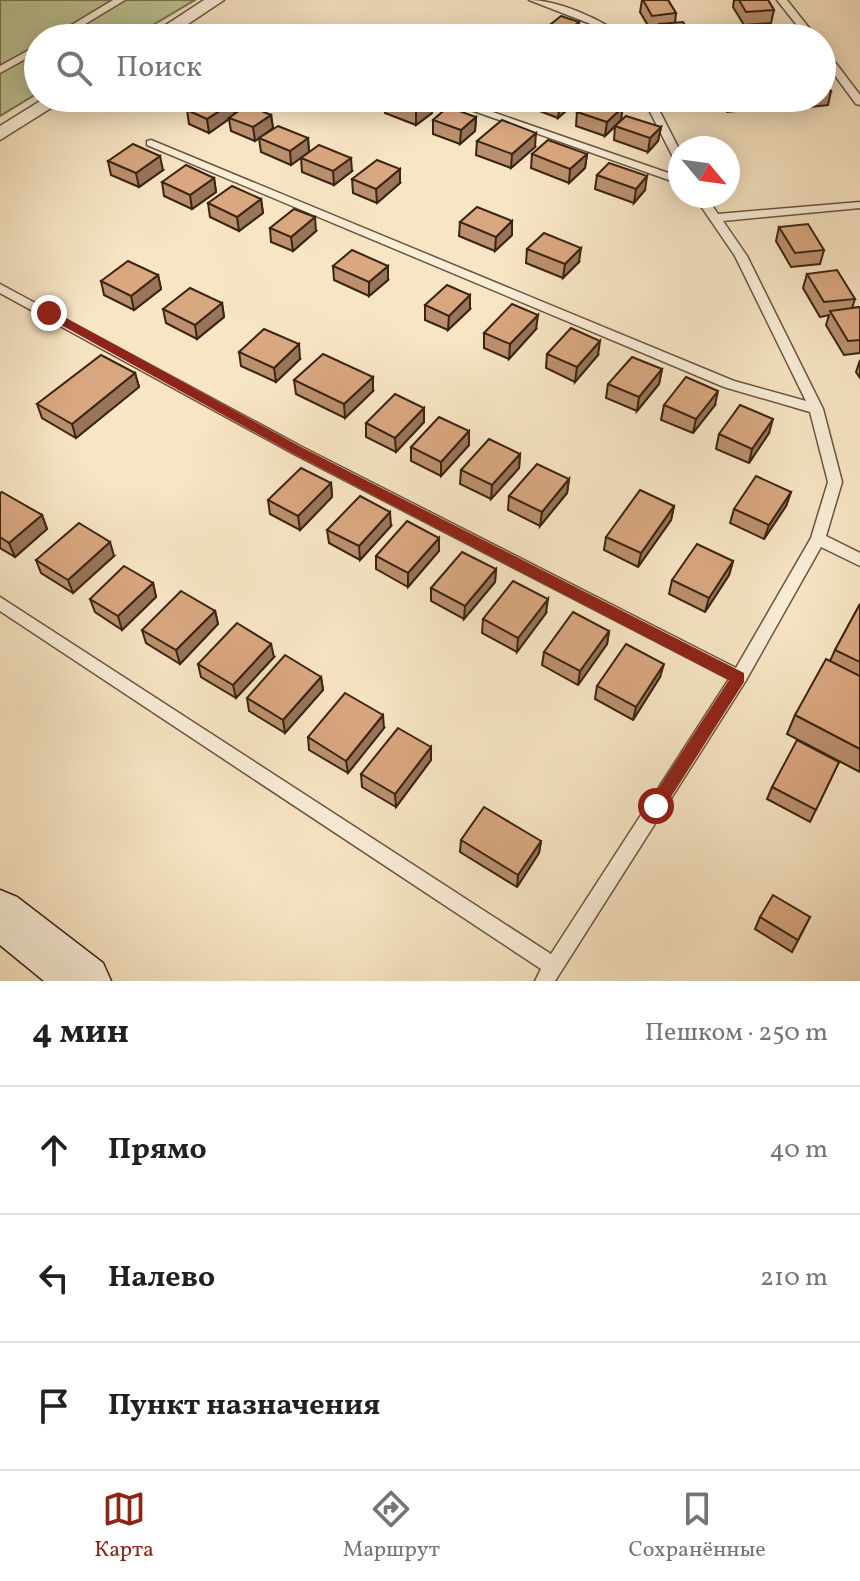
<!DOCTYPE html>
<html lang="ru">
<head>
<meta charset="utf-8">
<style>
  body { margin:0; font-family:Vollkorn,serif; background:#f2f2f2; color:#202124 }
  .compass { position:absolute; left:668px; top:136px; width:72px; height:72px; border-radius:50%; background:#fff; box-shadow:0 4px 20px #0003; rotate:119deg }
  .stop { position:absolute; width:24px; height:24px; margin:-18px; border:6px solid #8f2418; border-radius:50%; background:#fff }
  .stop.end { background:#8f2418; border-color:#fff; box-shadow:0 2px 8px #0008 }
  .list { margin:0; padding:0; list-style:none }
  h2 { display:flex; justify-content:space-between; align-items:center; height:104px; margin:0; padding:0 32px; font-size:34px }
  h2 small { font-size:26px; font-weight:400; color:#757577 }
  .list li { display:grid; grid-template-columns:52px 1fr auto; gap:24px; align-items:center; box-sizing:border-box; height:128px; padding:0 32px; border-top:2px solid #e0e0e0 }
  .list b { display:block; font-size:30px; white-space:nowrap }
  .list em { font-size:26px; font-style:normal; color:#757577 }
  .icon { flex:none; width:44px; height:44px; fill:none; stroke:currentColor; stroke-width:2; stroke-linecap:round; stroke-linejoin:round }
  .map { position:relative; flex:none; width:860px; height:981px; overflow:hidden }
  .search { position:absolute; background:#fff; box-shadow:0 4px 20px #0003; left:24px; right:24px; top:24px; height:88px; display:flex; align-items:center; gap:20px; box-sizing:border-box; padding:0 28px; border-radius:44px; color:#757577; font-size:30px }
  .sheet { height:488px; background:#fff }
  nav { display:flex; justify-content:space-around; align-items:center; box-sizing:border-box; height:112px; border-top:2px solid #e0e0e0; background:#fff; font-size:22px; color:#757577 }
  nav a { display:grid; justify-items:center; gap:4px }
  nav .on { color:#8f2418 }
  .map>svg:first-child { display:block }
</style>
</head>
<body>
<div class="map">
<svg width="860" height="981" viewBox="0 0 860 981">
  <rect width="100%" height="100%" fill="#f8e5c4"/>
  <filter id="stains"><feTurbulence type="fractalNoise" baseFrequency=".0025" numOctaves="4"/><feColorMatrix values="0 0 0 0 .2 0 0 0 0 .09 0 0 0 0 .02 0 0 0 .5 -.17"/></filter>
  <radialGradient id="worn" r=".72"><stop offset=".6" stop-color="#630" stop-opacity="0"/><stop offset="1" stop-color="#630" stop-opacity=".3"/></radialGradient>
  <path fill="#bdc595" stroke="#7c7454" stroke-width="2" d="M0 0H195L131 38H38V93L0 116Z"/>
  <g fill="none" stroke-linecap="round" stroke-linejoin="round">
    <defs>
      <g id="lane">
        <path d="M113 0H125L62 38H50Z"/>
        <path d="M529 0C557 0 603 19 624 38H613L596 26Z"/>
        <path d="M777 0H787L817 38H807Z"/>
        <path d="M38 45V52L0 73V66Z"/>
        <path d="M822 48 825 49 860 95V105L856 104 822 58Z"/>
        <path d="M437 98H452L680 177V184Z"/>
        <path d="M643 98H653L680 151V164L675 161Z"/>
        <path d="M151 140 734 381 806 401 735 256 694 196H706L718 214 860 202V208L723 221 747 256 823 409 842 482 826 536 860 553V566L821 547 745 682 555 981H535L541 969 0 611V597L551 954 729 679 294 454 0 293V284L304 448 736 668 811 538 828 482 810 412 724 387 147 145V141Z"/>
      </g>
      <g id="street">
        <path d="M204 0H224L167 38H146Z"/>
        <path d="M45 98H67L0 140V126Z"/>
      </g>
      <path id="secondary" d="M0 890 17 897 103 963 111 981H44L0 945Z"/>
    </defs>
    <use href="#lane" stroke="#6b543e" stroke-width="3"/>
    <use href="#street" stroke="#6b543e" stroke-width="3"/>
    <use href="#secondary" stroke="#3c2412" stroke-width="3"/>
    <use href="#lane" fill="#faeed9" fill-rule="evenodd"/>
    <use href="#street" fill="#faeed9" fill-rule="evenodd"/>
    <use href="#secondary" fill="#faeed9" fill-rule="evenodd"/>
  </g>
  <g fill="#bb906e" stroke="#3c2412" stroke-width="2">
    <path d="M642 0H668L676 13 675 23 693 38H657L658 28 650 29 640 12Z"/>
    <path d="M734 0H768L774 10 771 23 744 25 733 7Z"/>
    <path d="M579 22 577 35 574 38H546V28Z"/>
    <path d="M822 79 831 91 828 105 801 108 795 98H822Z"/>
    <path d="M327 98H371L356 109Z"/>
    <path d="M529 98H578L577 101 558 118 529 107Z"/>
    <path d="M721 98H757L754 109 727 112 721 100Z"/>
    <path d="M385 99H432V113L416 125 385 113Z"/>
    <path d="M233 102 235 114 271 115 273 128 255 141 231 131 229 119 209 133 189 124 187 110Z"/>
    <path d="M577 112 661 127 658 141 648 152 614 140 615 126 621 121 605 136 576 126Z"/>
    <path d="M476 117 475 131 460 144 433 134V120Z"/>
    <path d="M259 138H308L309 152 291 165 261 152Z"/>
    <path d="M477 141 535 147 511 168 476 155Z"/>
    <path d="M532 154H587L585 168 569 183 531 168Z"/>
    <path d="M301 158 352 171 334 185 302 172Z"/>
    <path d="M108 161 163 170 139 187 111 175Z"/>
    <path d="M597 175 645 190 634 203 595 189Z"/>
    <path d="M214 178 216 192 192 209 164 196 162 182Z"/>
    <path d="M352 179 400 183 377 203 353 193Z"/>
    <path d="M261 199 263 213 239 231 210 217 208 203Z"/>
    <path d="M512 221V235L495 251 459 236 460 222Z"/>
    <path d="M779 227 824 250 820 264 791 267 776 241Z"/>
    <path d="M270 228 316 231 293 251 271 242Z"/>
    <path d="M527 249 579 262 563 278 526 263Z"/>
    <path d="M333 266 388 280 369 296 334 280Z"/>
    <path d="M807 274 855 299 852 308 860 307V353L844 355 826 325 829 315 820 317 803 288Z"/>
    <path d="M158 275 161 289 134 310 104 295 101 281Z"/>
    <path d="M222 303 224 317 197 339 166 323 163 309Z"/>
    <path d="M425 305 470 309 448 330 425 320Z"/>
    <path d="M536 329 509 359 484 348V333Z"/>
    <path d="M239 352 300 359 276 382 241 366Z"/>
    <path d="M547 354 598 355 575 382 546 368Z"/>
    <path d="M860 360V378L856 372Z"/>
    <path d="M662 369 659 384 637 411 606 398 608 384Z"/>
    <path d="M135 373 139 387 76 438 42 418 37 404Z"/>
    <path d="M294 380 373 391 345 418 296 394Z"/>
    <path d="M664 405H715L693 433 661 420Z"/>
    <path d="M424 408V422L396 452 366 437V423Z"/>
    <path d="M469 431V445L441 476 411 461V447Z"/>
    <path d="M769 433 749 463 716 449 719 434Z"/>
    <path d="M520 454 519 468 491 499 460 484 461 470Z"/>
    <path d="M569 479 567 493 540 526 508 510 509 496Z"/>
    <path d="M331 483 332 497 300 530 270 514 268 500Z"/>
    <path d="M791 492 786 506 764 539 730 523 734 509Z"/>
    <path d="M0 493 42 515 47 529 15 557 0 548Z"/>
    <path d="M674 506 671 520 638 567 604 550 606 537Z"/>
    <path d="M391 526 360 560 329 543 327 530Z"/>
    <path d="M439 538V551L408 587 376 569V556Z"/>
    <path d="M114 556 73 593 41 573 36 560Z"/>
    <path d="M733 561 729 575 705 612 669 594 672 580Z"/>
    <path d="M496 569 495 582 464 619 431 601V588Z"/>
    <path d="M153 583 156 597 122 630 95 612 90 599Z"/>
    <path d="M860 604V772L787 734 795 715 830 661 835 650Z"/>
    <path d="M215 611 218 624 180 664 146 643 142 630Z"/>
    <path d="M546 613 517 652 482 633 483 619Z"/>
    <path d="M609 631 607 644 578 685 542 665 544 652Z"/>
    <path d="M274 657 236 698 201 677 198 664Z"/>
    <path d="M321 677 323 690 285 733 249 711 247 698Z"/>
    <path d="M660 677 633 720 595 699 597 686Z"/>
    <path d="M384 728 348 773 309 750 308 737Z"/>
    <path d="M431 747V760L396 807 362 787 361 774Z"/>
    <path d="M839 762 810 822 767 799 772 787Z"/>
    <path d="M461 840 541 841 539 853 517 887 460 852Z"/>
    <path d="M760 917H810L792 952 755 929Z"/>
  </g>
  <g fill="#98755a" stroke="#3c2412" stroke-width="2">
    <path d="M579 22 577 35 574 38H564V34Z"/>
    <path d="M355 98H371L356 109Z"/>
    <path d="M566 98H578L577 101 558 118 560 104Z"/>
    <path d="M432 99V113L416 125V111Z"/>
    <path d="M233 102 235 116 229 118V119L209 133 207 119Z"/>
    <path d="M623 107 621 120 605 136 607 122Z"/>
    <path d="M271 115 273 128 255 141 253 127Z"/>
    <path d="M476 117 475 131 460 144 461 130Z"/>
    <path d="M661 127 658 141 648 152 650 138Z"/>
    <path d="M536 133 535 147 511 168 512 154Z"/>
    <path d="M308 138 309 152 291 165 290 151Z"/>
    <path d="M587 154 585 168 569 183 570 169Z"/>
    <path d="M160 156 163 170 139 187 136 173Z"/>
    <path d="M351 158 352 171 334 185 333 171Z"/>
    <path d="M400 169V183L377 203 376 189Z"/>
    <path d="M647 176 645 190 634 203 636 189Z"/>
    <path d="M214 178 216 192 192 209 190 195Z"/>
    <path d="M261 199 263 213 239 231 237 217Z"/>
    <path d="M315 217 316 231 293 251 291 237Z"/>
    <path d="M512 221V235L495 251 496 237Z"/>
    <path d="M581 248 579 262 563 278 565 264Z"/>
    <path d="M388 266V280L369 296V282Z"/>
    <path d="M158 275 161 289 134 310 131 296Z"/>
    <path d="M470 295V309L448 330 449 316Z"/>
    <path d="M222 303 224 317 197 339 195 325Z"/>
    <path d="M538 315 536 329 509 359 510 344Z"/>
    <path d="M600 341 598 355 575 382 577 367Z"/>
    <path d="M299 344 300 359 276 382 274 368Z"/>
    <path d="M662 369 659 384 637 411 639 397Z"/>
    <path d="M135 373 139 387 76 438 72 424Z"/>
    <path d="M373 377V391L345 418 344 404Z"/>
    <path d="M718 391 715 405 693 433 696 419Z"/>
    <path d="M424 408V422L396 452 395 438Z"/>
    <path d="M773 419 769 433 749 463 752 449Z"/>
    <path d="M469 431V445L441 476V462Z"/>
    <path d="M520 454 519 468 491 499 492 485Z"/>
    <path d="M569 479 567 493 540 526 542 512Z"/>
    <path d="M331 483 332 497 300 530 298 516Z"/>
    <path d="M791 492 786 506 764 539 769 525Z"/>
    <path d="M674 506 671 520 638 567 641 553Z"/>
    <path d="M390 512 391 526 360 560 359 546Z"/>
    <path d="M42 515 47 529 15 557 9 543Z"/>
    <path d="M439 538V551L408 587V573Z"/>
    <path d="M110 542 114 556 73 593 68 580Z"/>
    <path d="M733 561 729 575 705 612 709 598Z"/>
    <path d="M496 569 495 582 464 619 465 606Z"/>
    <path d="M153 583 156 597 122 630 118 616Z"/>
    <path d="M548 599 546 613 517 652 518 638Z"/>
    <path d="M215 611 218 624 180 664 176 650Z"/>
    <path d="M609 631 607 644 578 685 580 671Z"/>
    <path d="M271 644 274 657 236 698 233 685Z"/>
    <path d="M664 664 660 677 633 720 636 707Z"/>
    <path d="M321 677 323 690 285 733 283 720Z"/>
    <path d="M383 715 384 728 348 773 346 761Z"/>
    <path d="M431 747V760L396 807 395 794Z"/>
    <path d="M541 841 539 853 517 887 518 875Z"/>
  </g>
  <g fill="#d9a780" stroke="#3c2412" stroke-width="2">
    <path d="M643 0H668L676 13 652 16Z"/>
    <path d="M739 0H768L774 10 746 12Z"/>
    <path d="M561 16 579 22 564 34 546 28Z"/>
    <path d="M683 22 693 38H667L659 24Z"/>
    <path d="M397 27 426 37 424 38 382 37Z"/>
    <path d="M822 79 831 91 822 92Z"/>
    <path d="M206 98H223L233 102 207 119 187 110Z"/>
    <path d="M387 98H428L432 99 416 111 385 99Z"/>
    <path d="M543 98H566L560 104Z"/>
    <path d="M592 98H598L623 107 607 122 577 112Z"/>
    <path d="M247 105 271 115 253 127 229 118Z"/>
    <path d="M448 107 476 117 461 130 433 120Z"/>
    <path d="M626 116 661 127 650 138 615 126Z"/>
    <path d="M502 120 536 133 512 154 477 141Z"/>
    <path d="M278 126 308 138 290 151 259 138Z"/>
    <path d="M548 140 587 154 570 169 532 154Z"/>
    <path d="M133 144 160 156 136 173 108 161Z"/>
    <path d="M319 145 351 158 333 171 301 158Z"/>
    <path d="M377 160 400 169 376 189 352 179Z"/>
    <path d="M609 163 647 176 636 189 597 175Z"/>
    <path d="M186 165 214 178 190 195 162 182Z"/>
    <path d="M232 186 261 199 237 217 208 203Z"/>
    <path d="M477 207 512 221 496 237 460 222Z"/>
    <path d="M294 209 315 217 291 237 270 228Z"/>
    <path d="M808 224 824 250 795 253 779 227Z"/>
    <path d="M544 233 581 248 565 264 527 249Z"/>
    <path d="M352 250 388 266 369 282 333 266Z"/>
    <path d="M128 261 158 275 131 296 101 281Z"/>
    <path d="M837 270 855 299 824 302 807 274Z"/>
    <path d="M447 285 470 295 449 316 425 305Z"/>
    <path d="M190 288 222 303 195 325 163 309Z"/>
    <path d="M512 304 538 315 510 344 484 333Z"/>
    <path d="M860 307V340L848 341 830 311Z"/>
    <path d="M571 328 600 341 577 367 547 354Z"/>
    <path d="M264 329 299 344 274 368 239 352Z"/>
    <path d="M323 354 373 377 344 404 294 380Z"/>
    <path d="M101 355 135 373 72 424 37 404Z"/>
    <path d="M632 357 662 369 639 397 608 384Z"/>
    <path d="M686 377 718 391 696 419 664 405Z"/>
    <path d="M395 394 424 408 395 438 366 423Z"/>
    <path d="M740 405 773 419 752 449 719 434Z"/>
    <path d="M439 417 469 431 441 462 411 447Z"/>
    <path d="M489 439 520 454 492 485 461 470Z"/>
    <path d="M537 464 569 479 542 512 509 496Z"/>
    <path d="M301 468 331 483 298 516 268 500Z"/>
    <path d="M756 476 791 492 769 525 734 509Z"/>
    <path d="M640 490 674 506 641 553 606 537Z"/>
    <path d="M2 492 42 515 9 543 0 537V493Z"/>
    <path d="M360 496 390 512 359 546 327 530Z"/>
    <path d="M407 521 439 538 408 573 376 556Z"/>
    <path d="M79 523 110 542 68 580 36 560Z"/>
    <path d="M697 544 733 561 709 598 672 580Z"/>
    <path d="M462 552 496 569 465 606 431 588Z"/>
    <path d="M124 566 153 583 118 616 90 599Z"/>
    <path d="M513 581 548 599 518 638 483 619Z"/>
    <path d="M181 591 215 611 176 650 142 630Z"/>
    <path d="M860 604V662L835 650Z"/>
    <path d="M573 612 609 631 580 671 544 652Z"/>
    <path d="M237 623 271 644 233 685 198 664Z"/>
    <path d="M626 644 664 664 636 707 597 686Z"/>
    <path d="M285 655 321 677 283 720 247 698Z"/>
    <path d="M826 659 860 676V749L795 715Z"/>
    <path d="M345 693 383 715 346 761 308 737Z"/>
    <path d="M398 728 431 747 395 794 361 774Z"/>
    <path d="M797 740 839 762 816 810 772 787Z"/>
    <path d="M484 807 541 841 518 875 461 840Z"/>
    <path d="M773 895 810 917 798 940 760 917Z"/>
  </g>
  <path fill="#8f2418" d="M45 311H53L303 448 744 673V682L662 811H650V801L729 680 294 454 45 316Z"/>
  <rect width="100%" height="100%" filter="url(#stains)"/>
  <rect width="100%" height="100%" fill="url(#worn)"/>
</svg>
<svg class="compass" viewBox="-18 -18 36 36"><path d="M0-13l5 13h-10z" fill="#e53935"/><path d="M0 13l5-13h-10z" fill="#757577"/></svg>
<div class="stop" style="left:656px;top:806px"></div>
<div class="stop end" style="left:49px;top:313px"></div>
<div class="search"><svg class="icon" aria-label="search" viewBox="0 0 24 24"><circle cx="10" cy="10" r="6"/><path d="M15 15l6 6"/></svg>Поиск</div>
</div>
<section class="sheet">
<h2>4 мин<small>Пешком · 250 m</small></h2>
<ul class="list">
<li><svg class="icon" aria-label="ahead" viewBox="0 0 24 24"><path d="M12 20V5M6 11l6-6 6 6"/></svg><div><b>Прямо</b></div><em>40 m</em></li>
<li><svg class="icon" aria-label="left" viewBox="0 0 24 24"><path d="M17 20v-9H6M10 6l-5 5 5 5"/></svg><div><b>Налево</b></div><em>210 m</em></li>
<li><svg class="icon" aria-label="arrive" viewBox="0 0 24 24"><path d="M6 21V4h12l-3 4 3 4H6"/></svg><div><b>Пункт назначения</b></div></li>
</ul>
</section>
<nav>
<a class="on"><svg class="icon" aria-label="map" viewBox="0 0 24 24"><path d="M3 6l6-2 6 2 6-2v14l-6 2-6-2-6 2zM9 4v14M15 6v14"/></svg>Карта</a>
<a><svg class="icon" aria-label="directions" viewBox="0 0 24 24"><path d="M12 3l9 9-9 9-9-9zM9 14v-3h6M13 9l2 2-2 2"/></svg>Маршрут</a>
<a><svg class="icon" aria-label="saved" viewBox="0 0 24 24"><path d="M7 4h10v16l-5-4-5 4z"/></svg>Сохранённые</a>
</nav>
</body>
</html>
